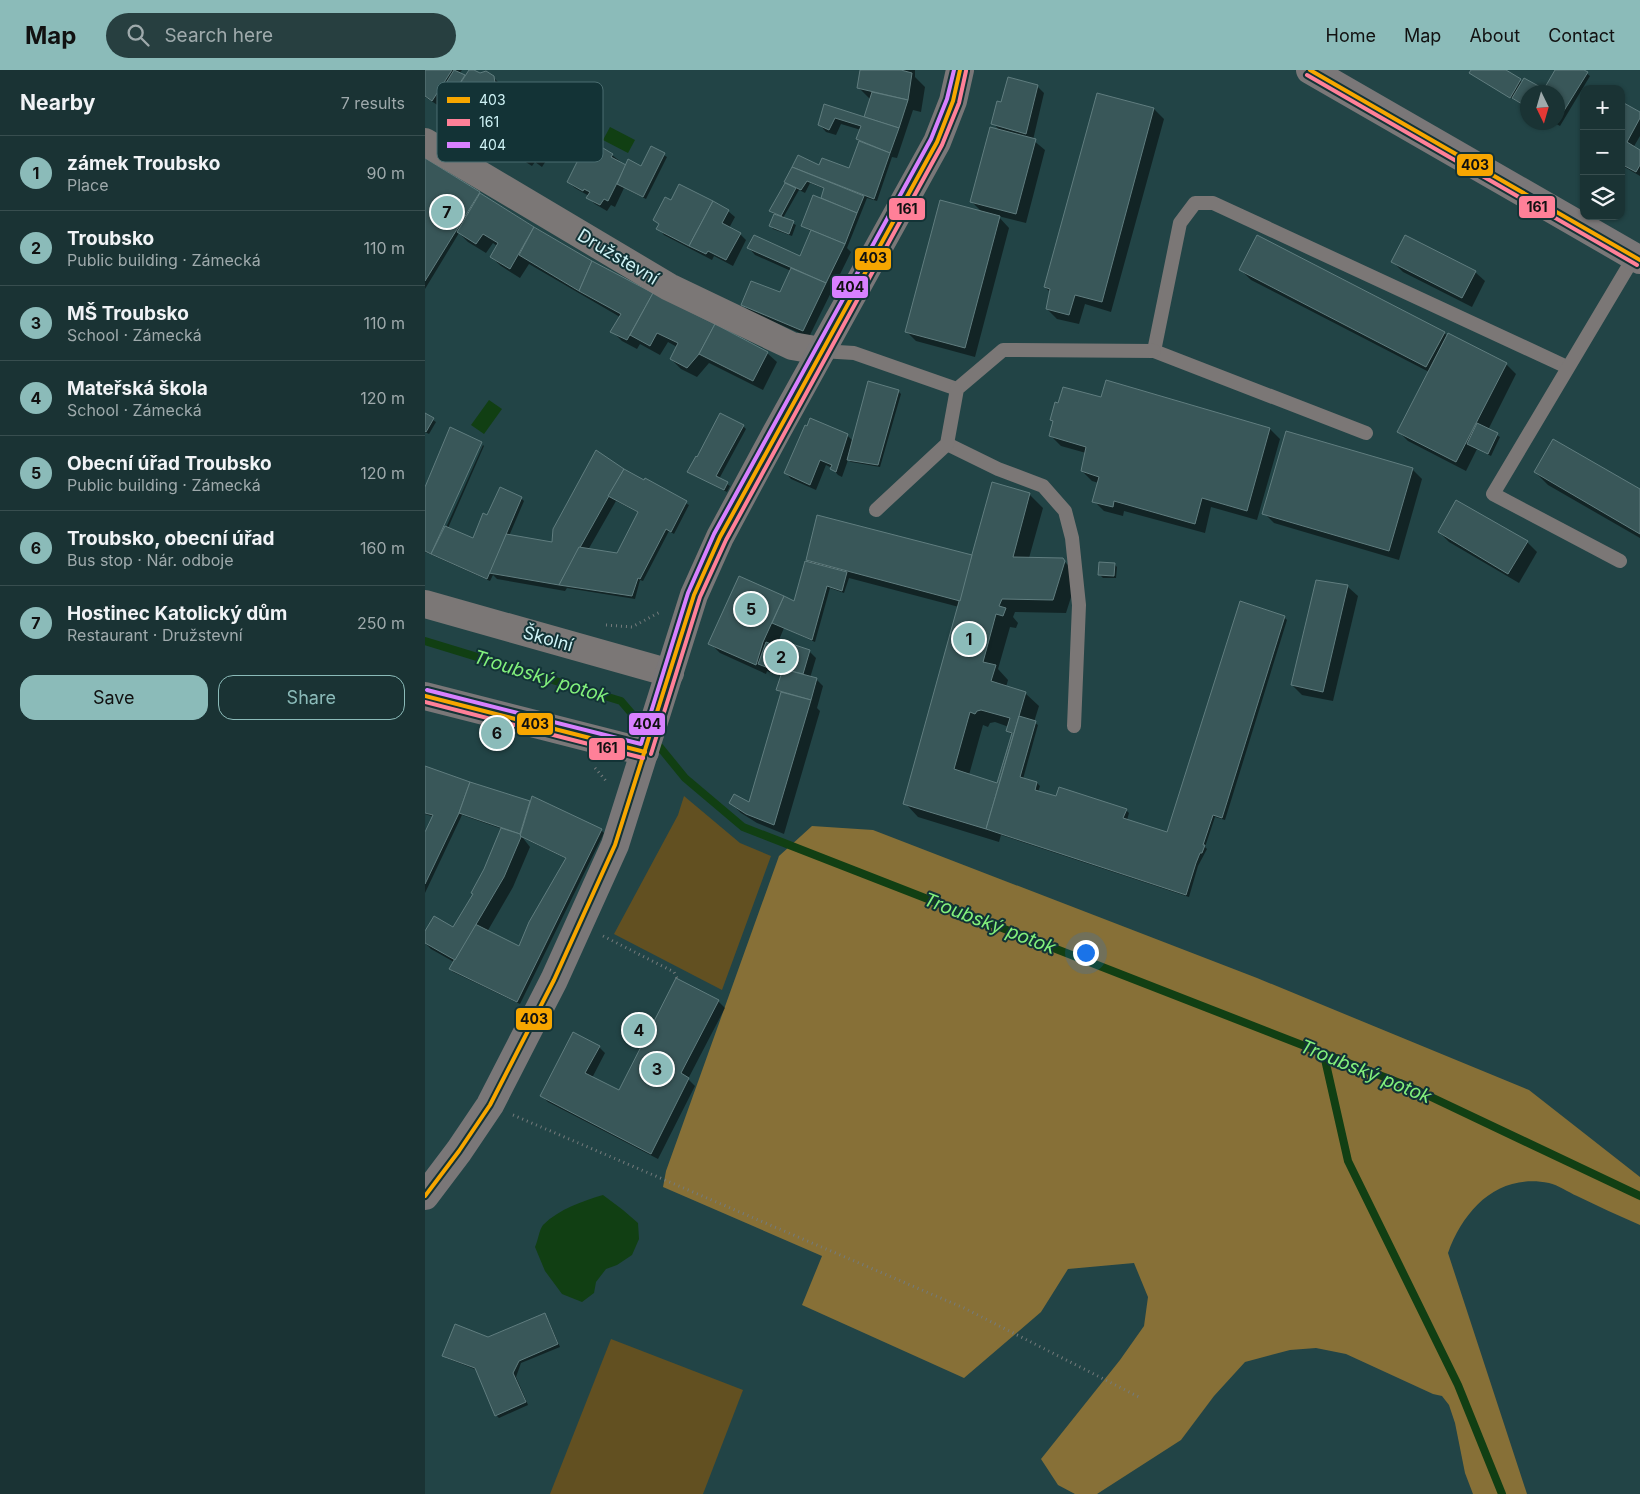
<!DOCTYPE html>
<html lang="en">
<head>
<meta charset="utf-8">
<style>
  body { margin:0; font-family:Inter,sans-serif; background:#273f40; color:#f1f3f6 }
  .controls { position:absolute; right:15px; top:15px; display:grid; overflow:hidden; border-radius:10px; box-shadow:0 1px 4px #0004 }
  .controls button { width:45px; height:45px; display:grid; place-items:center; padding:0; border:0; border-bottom:1px solid #384e4f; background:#1a3334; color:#f1f3f6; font:25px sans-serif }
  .compass { position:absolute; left:1095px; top:15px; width:45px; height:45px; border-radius:50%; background:#1a3334; box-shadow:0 1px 4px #0004; rotate:175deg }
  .you { position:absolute; left:660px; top:882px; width:18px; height:18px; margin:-12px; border:4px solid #fff; border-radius:50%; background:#1a73e8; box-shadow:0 0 0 8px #1a73e833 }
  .badge { display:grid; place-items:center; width:32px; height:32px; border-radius:50%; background:#8bbbb9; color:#111; font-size:16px; font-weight:700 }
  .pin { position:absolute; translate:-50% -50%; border:2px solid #fff; box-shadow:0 1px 5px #0006 }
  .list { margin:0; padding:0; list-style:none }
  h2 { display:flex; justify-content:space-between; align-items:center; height:65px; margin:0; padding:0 20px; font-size:21px }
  h2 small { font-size:16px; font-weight:400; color:#9faaac }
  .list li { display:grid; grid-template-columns:32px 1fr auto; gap:15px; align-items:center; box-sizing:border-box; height:75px; padding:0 20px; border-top:1px solid #384e4f }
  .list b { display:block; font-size:19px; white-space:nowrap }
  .list p { margin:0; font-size:16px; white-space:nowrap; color:#9faaac }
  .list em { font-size:16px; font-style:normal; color:#9faaac }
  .actions { display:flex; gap:10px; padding:15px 20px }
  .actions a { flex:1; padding:11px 0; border:1px solid #8bbbb9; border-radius:15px; text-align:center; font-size:18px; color:#8bbbb9 }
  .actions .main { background:#8bbbb9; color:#111 }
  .icon { flex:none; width:28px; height:28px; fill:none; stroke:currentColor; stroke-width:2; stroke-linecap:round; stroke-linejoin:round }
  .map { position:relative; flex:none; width:1215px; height:1424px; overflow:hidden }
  header { display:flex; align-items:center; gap:30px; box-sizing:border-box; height:70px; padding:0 25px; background:#8bbbb9; color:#111 }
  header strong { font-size:24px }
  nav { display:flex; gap:28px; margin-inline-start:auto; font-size:18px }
  .search { width:350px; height:45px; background:#273f40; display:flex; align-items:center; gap:12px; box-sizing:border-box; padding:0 18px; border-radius:28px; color:#9faaac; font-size:19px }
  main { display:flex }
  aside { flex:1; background:#1a3334 }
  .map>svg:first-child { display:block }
</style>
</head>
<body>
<header>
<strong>Map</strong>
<div class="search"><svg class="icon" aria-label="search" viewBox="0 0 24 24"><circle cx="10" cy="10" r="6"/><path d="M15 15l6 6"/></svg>Search here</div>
<nav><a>Home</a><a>Map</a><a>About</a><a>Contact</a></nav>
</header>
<main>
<aside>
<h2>Nearby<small>7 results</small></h2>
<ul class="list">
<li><span class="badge">1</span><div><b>zámek Troubsko</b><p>Place</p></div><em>90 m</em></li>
<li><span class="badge">2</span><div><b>Troubsko</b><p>Public building · Zámecká</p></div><em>110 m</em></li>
<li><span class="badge">3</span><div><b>MŠ Troubsko</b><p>School · Zámecká</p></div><em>110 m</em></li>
<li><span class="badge">4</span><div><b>Mateřská škola</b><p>School · Zámecká</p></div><em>120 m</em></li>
<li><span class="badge">5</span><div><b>Obecní úřad Troubsko</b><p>Public building · Zámecká</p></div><em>120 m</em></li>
<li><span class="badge">6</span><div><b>Troubsko, obecní úřad</b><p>Bus stop · Nár. odboje</p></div><em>160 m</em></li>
<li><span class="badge">7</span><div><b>Hostinec Katolický dům</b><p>Restaurant · Družstevní</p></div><em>250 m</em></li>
</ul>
<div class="actions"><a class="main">Save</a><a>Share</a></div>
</aside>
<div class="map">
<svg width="1215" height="1424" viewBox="0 0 1215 1424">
  <rect width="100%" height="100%" fill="#224446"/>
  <g fill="#625021">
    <polygon points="259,726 315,773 346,786 297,920 189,864 253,745"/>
    <polygon points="186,1269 318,1320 278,1424 125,1424"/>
  </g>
  <path fill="#877037" d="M387 756 448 760 832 908 1104 1020 1215 1107V1155C1194 1146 1173 1136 1152 1126 1143 1122 1133 1115 1124 1113 1073 1103 1039 1139 1023 1183L1102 1424H1048L1040 1403 1030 1353 1024 1335 1017 1326 1008 1324 921 1284 891 1278 865 1280 820 1292 789 1326 756 1370 672 1424H650L633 1415 616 1389 695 1290 719 1256 723 1227 709 1193 643 1199 616 1242 539 1308 377 1235 397 1186 238 1117 241 1101 354 786Z"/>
  <g fill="#113f13">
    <polygon points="185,57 210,70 203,83 178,70"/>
    <polygon points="64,330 77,339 59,364 46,355"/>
    <path d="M178 1125 198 1140 213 1153 214 1169 207 1185 192 1195 181 1199 171 1212 169 1223 157 1232 137 1224 120 1201 110 1177C113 1171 114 1160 118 1155 134 1139 158 1131 178 1125Z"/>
  </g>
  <g fill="#0007" fill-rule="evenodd">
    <polygon points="0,0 37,0 35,3 41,7 45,0 47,0 54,5 68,7 75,14 75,18 129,53 139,63 117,97 110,92 107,96 27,45 21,38 24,33 18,29 14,36 0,27"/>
    <polygon points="436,0 490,0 490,7 500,17 496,42 488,40 472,88 467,87 452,131 442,128 422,178 426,182 384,267 324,241 317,234 356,224 366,201 330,185 324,178 375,188 387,162 378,156 396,130 400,119 385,113 380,123 374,120 358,148 371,155 367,166 348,159 346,156 350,145 346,141 373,87 395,96 425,99 435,72 432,69 436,60 416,54 411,65 401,62 395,55 400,36 440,48 446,30 434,18"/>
    <polygon points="1047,0 1079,0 1098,13 1119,21 1132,0 1157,0 1165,6 1135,56 1128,52 1132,52 1132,22 1102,22 1102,37 1049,6"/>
    <polygon points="612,16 619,23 608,70 620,80 601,153 573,146 584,158 550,287 491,271 481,261 558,143 547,132 575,61 568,53 577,33"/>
    <polygon points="1197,33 1215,43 1215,66 1208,78 1215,82 1215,106 1196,95"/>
    <polygon points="729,39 739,49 686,242 660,234 654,254 632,249 622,239 626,223 620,217"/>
    <polygon points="227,78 242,87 221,129 199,118 190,137 186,135 182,141 170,134 163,128 164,126 150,118 143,112 176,83 187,85 201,96 217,98"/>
    <polygon points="0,90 167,192 342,283 352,292 338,320 284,293 272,307 256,299 246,289 252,277 243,272 235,285 215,274 212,279 197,271 187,261 195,247 104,194 95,208 76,196 66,187 72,176 68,173 61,183 43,172 34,163 0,219"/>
    <polygon points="247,132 303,141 310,147 304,158 315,164 321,170 308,196 289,186 287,190 239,165 233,158 235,155 229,150"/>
    <polygon points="968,192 1050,202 1060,211 1047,237 978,202"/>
    <polygon points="816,200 1019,263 1023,266 1081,294 1091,304 1063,360 1075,367 1066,386 1052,379 1041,401 983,371 973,361 1004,302 826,210"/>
    <polygon points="682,312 845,359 855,369 832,450 786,437 780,463 699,441 698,446 679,441 669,431 674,413 667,411 657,401 661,383 636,376 626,366 677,329"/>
    <polygon points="473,321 476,324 455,397 426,392 423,390 417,407 413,405 407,398 401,395 391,420 366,409 360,402 422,365 428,371"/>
    <polygon points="0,345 11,352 4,364 0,362"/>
    <polygon points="318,356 321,359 294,409 305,416 302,422 264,402"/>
    <path d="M58 375 59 376 23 458 48 469 63 447 96 428 99 431 84 466 128 473 200 401 264 435 249 464 244 461 218 511 215 510 210 529 142 518 140 521 72 509 68 505 65 511 0 482V420L16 461 19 462ZM191 431 214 443 193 485 163 480Z"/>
    <polygon points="987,399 997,409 974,490 849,453 839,443"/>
    <polygon points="1110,402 1215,420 1215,468 1123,415"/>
    <path d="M604 424 618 438 604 488 638 490 653 505 641 543 590 542 588 547 593 553 591 558 585 557 573 599 583 610 581 617 600 623 614 636 609 652 613 655 598 709 612 713 615 716 613 722 631 728 701 740 704 743 702 750 742 763 859 547 862 550 800 750 790 747 780 777 782 779 773 796 764 827 576 765 574 772 493 747 480 733 534 537 424 508 419 523 405 518 390 572 359 558 351 577 359 580 384 581 391 588 385 608 391 609 398 616 392 638 395 641 359 764 332 753 316 743 306 733 325 734 357 624 353 620 357 606 342 601 341 604 295 583 285 573 315 507 370 532 386 493 382 490 547 487ZM570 652 584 657 582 660 589 667 575 715 544 705 558 655 563 657 565 653Z"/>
    <polygon points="1014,462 1102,472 1112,482 1094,513 1024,472"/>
    <polygon points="689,494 692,497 691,508 678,508 675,505"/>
    <polygon points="892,511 923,517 933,526 908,631 877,625 867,615"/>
    <path d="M0 698 105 733 176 760 179 763 95 934 28 902 25 899 29 892 6 879 0 873V863L28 859 49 824 77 759 37 745 0 823V765L9 747 0 744ZM98 768 142 789 94 877 62 862 88 817 105 777Z"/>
    <polygon points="293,931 300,938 263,1009 270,1016 233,1089 123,1032 117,1026 174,977 180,983 167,1008 195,1022"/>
    <polygon points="119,1244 122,1247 135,1277 96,1293 91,1307 103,1335 74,1348 71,1345 52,1300 21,1288 19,1285"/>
  </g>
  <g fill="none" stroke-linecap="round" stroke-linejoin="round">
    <g stroke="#113f13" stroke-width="8">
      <polyline points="0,571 196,631 220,659"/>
      <polyline points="229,670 260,708 318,757 985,1017 1215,1126"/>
      <polyline points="899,985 923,1091 1033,1315 1077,1424"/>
    </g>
  </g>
  <g fill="#395759" stroke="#607d7f" fill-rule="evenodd">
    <polygon points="0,0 27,0 7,31 0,26"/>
    <polygon points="29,0 40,5 23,32 13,26"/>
    <polygon points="44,0 49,0 55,3 61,1 69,6 70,13 93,28 67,69 19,38"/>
    <polygon points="435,0 476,0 487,3 483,30 432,18"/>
    <polygon points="1046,0 1081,0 1096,9 1085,28 1044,3"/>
    <polygon points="1130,0 1159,0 1163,2 1132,52 1132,22 1102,22 1102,37 1087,28 1099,8 1119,19"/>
    <polygon points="583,7 613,15 601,64 566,54 572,31 576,32"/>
    <polygon points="447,22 483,30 474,58 439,47"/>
    <polygon points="672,23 729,38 677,232 650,225 644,245 621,239 625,219 619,217"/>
    <polygon points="1197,32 1215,42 1215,48 1202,72 1215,80 1215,95 1211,102 1196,94"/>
    <polygon points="399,34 474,58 465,83 431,69 436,56 410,48 404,60 393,55"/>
    <polygon points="565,57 611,69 591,144 545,132"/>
    <polygon points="434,71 465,83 449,129 367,97 373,85 394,95 397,88 424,98"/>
    <polygon points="161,74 176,82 178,78 188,84 186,87 201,95 183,131 179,129 175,135 161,128 165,122 159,119 158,121 142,112"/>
    <polygon points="226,76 240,83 218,127 192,114 203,89 216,96"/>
    <polygon points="0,88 55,122 0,211"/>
    <polygon points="367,97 439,126 432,143 396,128 399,118 382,111 376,120 359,112"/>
    <polygon points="360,113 371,118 356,146 344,141"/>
    <polygon points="254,114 288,131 264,176 231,159 234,154 228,150 240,127 246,130"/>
    <polygon points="55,123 109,157 85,199 65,187 73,173 58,164 51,174 32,162"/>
    <polygon points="388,125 432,143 420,174 376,156"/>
    <polygon points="515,130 575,146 540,278 480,262"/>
    <polygon points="288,131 304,140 297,153 316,163 301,190 283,181 281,184 264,176"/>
    <polygon points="349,144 369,151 364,164 344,156"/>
    <polygon points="109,157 167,191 154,221 94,185"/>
    <polygon points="386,160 420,174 401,213 322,178 329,165 375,186"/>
    <polygon points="832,165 1020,262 1001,297 814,200"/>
    <polygon points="980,165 1051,201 1037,228 966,192"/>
    <polygon points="167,191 228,223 202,270 185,262 196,244 154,221"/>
    <polygon points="366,198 401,213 378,261 316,235 326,211 355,222"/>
    <polygon points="228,223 290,254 274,284 262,298 245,289 253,273 232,263 225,276 205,265"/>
    <polygon points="290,254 343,282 328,311 274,284"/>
    <polygon points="1023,263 1082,293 1031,392 972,362"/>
    <polygon points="681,310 845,358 822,441 777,428 770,454 689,431 688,437 667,432 674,407 656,401 661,377 624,366 628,351 625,350 630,332 633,333 638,317 676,327"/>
    <polygon points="443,311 474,320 453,395 422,390"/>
    <polygon points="0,343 9,348 1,362 0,361"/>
    <polygon points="295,343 319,355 291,406 303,412 299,420 262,402 271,386 272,387"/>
    <polygon points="385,348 423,364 411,402 405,399 407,395 395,390 385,415 359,403 380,355 382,356"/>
    <polygon points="1052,353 1073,363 1063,384 1042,374"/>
    <polygon points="25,357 57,372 6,484 0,481 0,417"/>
    <polygon points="861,361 988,398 964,481 837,444"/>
    <polygon points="1128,369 1215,419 1215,464 1109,402"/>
    <polygon points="171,380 199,399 134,515 64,503 81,464 127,472 128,459"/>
    <polygon points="199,399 219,410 220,408 262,431 246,462 241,459 215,509 213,508 207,526 134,515 154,477 192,483 213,442 183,426"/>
    <path d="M567 412 605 423 588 487 638 488 640 491 628 530 577 529 574 536 581 538 578 546 571 544 558 592 571 595 566 611 601 622 561 759 478 734ZM556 640 585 648 581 661 587 663 572 713 529 699 545 642 550 644 552 641Z"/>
    <polygon points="75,417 97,427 62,509 6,484 20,456 48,468 58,443 62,445"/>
    <polygon points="1031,430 1103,471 1083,504 1013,462"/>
    <polygon points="392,445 547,485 535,531 381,490"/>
    <polygon points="380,491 422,502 417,521 402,516 387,570 347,553 359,526 369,531"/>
    <polygon points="674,492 690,493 689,506 673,505"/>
    <polygon points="314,506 359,526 338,572 331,595 283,574"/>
    <polygon points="891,510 923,515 898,622 866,615"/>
    <polygon points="815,531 860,546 797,748 788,745 778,775 780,775 777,783 775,783 771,793 761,825 561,759 594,646 611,651 595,707 612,712 610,720 631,726 634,717 702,739 698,748 742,762"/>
    <polygon points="341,572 358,578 361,572 385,580 378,604 358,599 357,603 333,594"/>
    <polygon points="358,599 392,608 386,630 351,620"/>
    <polygon points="356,622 386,630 349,755 321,744 304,733 309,724 324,732"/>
    <polygon points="0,696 45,712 34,743 0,814 0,762 8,745 0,743"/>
    <polygon points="45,712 105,731 95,764 34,743"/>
    <polygon points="107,726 177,759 92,932 24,899 50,854 94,876 104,852 141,788 95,766"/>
    <polygon points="76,758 95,764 96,767 79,807 30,890 0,873 0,861 9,846 28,857 48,824 46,823 59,799"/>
    <polygon points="251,908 294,930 256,1003 264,1008 226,1084 115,1026 148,962 175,976 160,1003 194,1020"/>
    <polygon points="120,1243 133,1274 94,1291 88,1303 101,1332 70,1346 50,1298 17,1286 30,1254 63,1267"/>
  </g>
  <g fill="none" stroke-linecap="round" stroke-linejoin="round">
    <g stroke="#757b7c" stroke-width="3" stroke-dasharray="1 4" stroke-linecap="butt">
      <polyline points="181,555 207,557 235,542"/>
      <polyline points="170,698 182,712"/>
      <polyline points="178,866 249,902 252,908"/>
      <polyline points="88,1045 539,1238 716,1328"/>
    </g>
    <g stroke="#7b7776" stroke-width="14">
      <polyline points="396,281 429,283 532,319"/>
      <polyline points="941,363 729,281 755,153 770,133 788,133 1142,297"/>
      <polyline points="522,374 573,399 618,416 640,441 647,468 654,535 649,656"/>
      <polyline points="451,440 522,374 532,319 578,280 729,281"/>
      <polyline points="1195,491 1068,424 1209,187"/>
    </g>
    <g stroke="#7b7776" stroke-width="28">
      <polyline points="0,72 244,217 367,276 396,281"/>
      <polyline points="0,534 245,603"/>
    </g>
    <g stroke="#7a7778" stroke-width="28">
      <polyline points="885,0 1215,190"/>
      <polyline points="0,626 220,682"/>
      <polyline points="0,1126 34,1081 65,1035 129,910 190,775 269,525 295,467 351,363 512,72 528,31 535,0"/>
    </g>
    <g stroke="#133336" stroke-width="8">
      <g id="bus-1">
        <polyline points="885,0 1215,190"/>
        <polyline points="0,626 220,682"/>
        <polyline points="0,1126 34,1081 65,1035 129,910 190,775 269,525 295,467 512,72 528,31 535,0"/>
      </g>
    </g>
    <g stroke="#133336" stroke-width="8">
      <g id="bus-2">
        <polyline points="882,5 1212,195"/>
        <polyline points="0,632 218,688"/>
        <polyline points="226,684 275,527 301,470 517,75 534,33 541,1"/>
      </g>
    </g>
    <g stroke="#133336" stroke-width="8">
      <polyline id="bus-3" points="2,620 216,674 263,523 289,464 506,69 522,29 529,0"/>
    </g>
    <use href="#bus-1" stroke="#f7a600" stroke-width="4"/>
    <use href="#bus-2" stroke="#ff8098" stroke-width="4"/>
    <use href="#bus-3" stroke="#d880ff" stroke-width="4"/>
  </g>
  <g text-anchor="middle" stroke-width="4" stroke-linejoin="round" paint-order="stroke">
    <g font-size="18" fill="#cff3f6" stroke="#133336">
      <text transform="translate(193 187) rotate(31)" y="6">Družstevní</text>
      <text transform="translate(123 569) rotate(16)" y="6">Školní</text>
    </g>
    <g font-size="19" font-style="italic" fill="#82f07c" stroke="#133336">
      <text transform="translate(116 606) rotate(17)" y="7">Troubský potok</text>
      <text transform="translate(565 853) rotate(21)" y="7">Troubský potok</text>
      <text transform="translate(941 1001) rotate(22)" y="7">Troubský potok</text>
    </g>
  </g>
  <rect x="12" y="12" width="166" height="80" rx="8" fill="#133336" stroke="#4b6d70" stroke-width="1"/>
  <rect x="22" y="27" width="23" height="6" fill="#f7a600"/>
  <rect x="22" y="49" width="23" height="7" fill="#ff8098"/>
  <rect x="22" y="72" width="23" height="6" fill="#d880ff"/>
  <g font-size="14" fill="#cff3f6">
    <text x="54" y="35">403</text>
    <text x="54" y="57">161</text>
    <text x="54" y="80">404</text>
  </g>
  <g stroke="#133336" stroke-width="2">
    <rect x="1031" y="83" width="38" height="24" rx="5" fill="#f7a600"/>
    <rect x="1093" y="125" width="38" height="24" rx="5" fill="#ff8098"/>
    <rect x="463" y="127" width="38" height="24" rx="5" fill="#ff8098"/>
    <rect x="429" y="177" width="38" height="24" rx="5" fill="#f7a600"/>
    <rect x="406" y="205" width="38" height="24" rx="5" fill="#d880ff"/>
    <rect x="203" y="642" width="38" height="24" rx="5" fill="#d880ff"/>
    <rect x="91" y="642" width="38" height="24" rx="5" fill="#f7a600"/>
    <rect x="163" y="667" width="38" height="24" rx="5" fill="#ff8098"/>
    <rect x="90" y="937" width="38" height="24" rx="5" fill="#f7a600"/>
  </g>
  <g font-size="14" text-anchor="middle" font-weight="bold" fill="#111">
    <text x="1050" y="100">403</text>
    <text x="1112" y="142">161</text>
    <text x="482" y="144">161</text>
    <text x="448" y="193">403</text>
    <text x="425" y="222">404</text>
    <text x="222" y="659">404</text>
    <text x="110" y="659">403</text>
    <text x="182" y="683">161</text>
    <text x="109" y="954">403</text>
  </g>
</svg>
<div class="controls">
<button>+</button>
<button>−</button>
<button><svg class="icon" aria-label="layers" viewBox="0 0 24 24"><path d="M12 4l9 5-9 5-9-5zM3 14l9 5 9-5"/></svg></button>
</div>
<svg class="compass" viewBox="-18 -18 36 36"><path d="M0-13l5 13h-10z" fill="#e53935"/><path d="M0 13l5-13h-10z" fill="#9faaac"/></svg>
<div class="you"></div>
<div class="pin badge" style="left:544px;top:569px">1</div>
<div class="pin badge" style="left:356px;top:587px">2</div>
<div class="pin badge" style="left:232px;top:999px">3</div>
<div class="pin badge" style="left:214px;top:960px">4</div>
<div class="pin badge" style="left:326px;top:539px">5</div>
<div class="pin badge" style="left:72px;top:663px">6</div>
<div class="pin badge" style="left:22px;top:142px">7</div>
</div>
</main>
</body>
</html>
